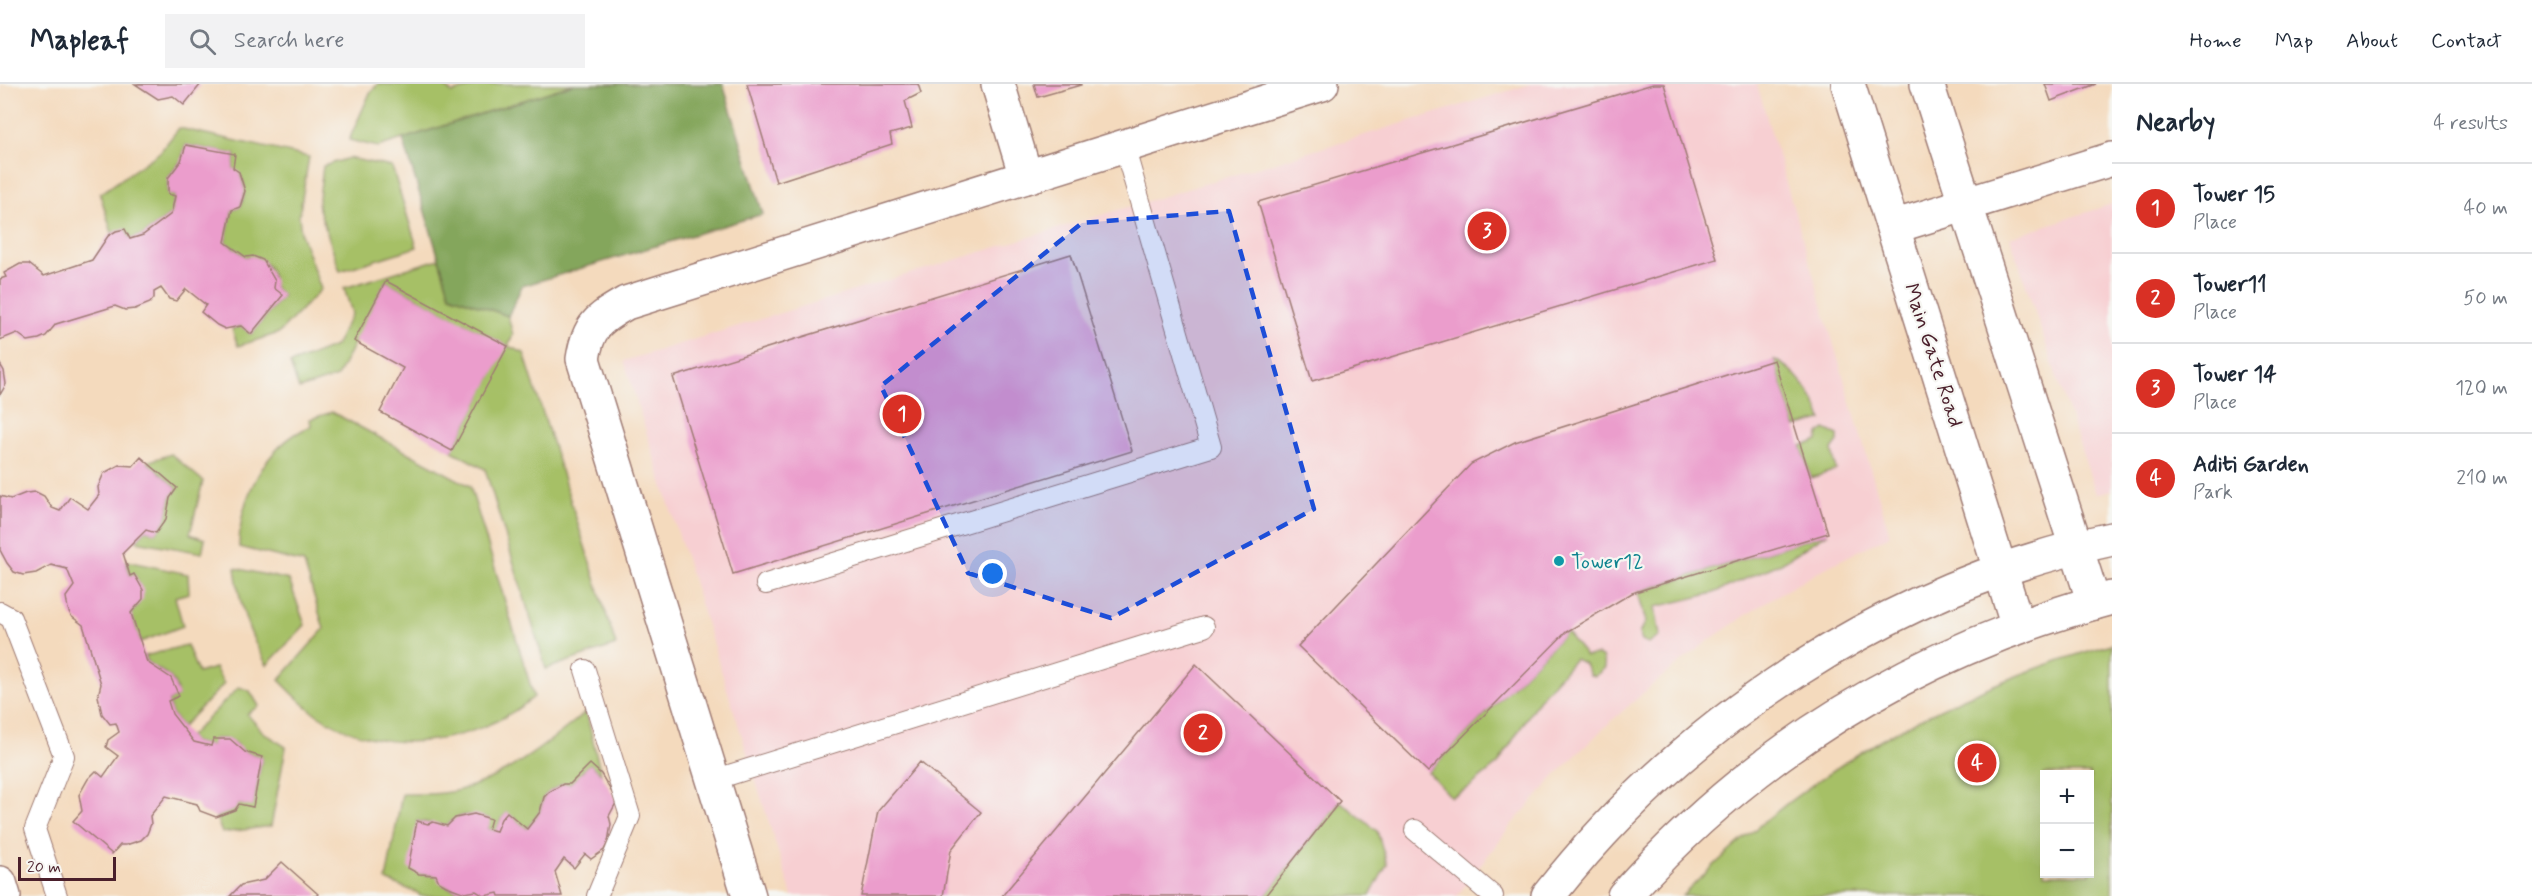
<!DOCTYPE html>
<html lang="en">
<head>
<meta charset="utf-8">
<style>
  body { margin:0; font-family:Mynerve,sans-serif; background:#f2f2f3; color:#1f2937 }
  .controls { position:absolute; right:18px; bottom:18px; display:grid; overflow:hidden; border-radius:0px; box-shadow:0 6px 24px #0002 }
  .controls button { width:54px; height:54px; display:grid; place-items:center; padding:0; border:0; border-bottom:2px solid #e0e1e3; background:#fff; color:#1f2937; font:30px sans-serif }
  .scale { position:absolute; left:18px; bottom:15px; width:98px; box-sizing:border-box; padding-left:6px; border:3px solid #4a1f2b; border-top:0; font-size:16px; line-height:21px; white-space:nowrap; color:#4a1f2b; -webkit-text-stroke:4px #f6f6f2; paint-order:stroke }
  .you { position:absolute; left:993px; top:490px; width:21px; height:21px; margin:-15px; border:4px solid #fff; border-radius:50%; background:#1a73e8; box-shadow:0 0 0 9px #1a73e833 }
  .badge { display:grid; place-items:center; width:39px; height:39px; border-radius:50%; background:#d93025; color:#fff; font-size:20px; font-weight:700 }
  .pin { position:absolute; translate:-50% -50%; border:3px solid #fff; box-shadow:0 2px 6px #0006 }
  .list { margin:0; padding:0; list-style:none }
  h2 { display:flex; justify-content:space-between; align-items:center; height:78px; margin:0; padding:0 24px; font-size:26px }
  h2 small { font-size:20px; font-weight:400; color:#747a83 }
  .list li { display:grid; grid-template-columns:39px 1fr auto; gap:18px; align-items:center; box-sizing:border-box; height:90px; padding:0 24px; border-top:2px solid #e0e1e3 }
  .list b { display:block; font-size:22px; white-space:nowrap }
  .list p { margin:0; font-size:20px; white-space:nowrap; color:#747a83 }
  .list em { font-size:20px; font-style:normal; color:#747a83 }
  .icon { flex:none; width:33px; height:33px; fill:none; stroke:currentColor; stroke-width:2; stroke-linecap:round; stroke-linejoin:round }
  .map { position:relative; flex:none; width:2112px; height:812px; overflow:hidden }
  header { display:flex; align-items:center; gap:36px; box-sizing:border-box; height:84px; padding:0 30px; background:#fff; border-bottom:2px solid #e0e1e3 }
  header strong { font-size:28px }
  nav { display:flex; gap:33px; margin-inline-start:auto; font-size:21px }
  .search { width:420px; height:54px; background:#f2f2f3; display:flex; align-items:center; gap:15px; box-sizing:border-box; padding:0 21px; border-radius:0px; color:#747a83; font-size:22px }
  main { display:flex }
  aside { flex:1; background:#fff }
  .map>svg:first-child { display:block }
</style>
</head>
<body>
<header>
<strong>Mapleaf</strong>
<div class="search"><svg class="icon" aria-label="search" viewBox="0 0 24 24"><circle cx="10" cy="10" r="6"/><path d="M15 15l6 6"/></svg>Search here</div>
<nav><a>Home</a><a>Map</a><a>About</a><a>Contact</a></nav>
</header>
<main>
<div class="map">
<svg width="2112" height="812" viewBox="0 0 2112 812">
  <rect width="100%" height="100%" fill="#f6f6f2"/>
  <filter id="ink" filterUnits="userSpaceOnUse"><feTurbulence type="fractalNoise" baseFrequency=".0167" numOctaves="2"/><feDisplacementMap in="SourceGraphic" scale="12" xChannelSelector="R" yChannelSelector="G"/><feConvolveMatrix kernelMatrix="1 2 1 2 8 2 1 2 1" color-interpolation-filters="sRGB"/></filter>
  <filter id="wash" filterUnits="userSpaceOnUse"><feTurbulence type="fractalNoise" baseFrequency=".008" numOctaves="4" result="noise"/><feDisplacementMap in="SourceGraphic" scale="24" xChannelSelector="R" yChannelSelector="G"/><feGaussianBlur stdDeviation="1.35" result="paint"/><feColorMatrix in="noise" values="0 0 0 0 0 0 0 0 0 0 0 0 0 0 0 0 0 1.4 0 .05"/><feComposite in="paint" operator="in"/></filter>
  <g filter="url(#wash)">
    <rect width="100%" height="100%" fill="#f4dabd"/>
    <g fill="#f7cfd2">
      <polygon points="1531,0 1757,0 1890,451 1829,482 1769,516 1712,554 1658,596 1607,641 1558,689 1512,740 1457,812 792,812 624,277"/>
      <polygon points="2112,120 2112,406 2096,410 2010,153"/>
    </g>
    <g fill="#a6c066" stroke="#787048" stroke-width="1.5" fill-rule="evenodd">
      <polygon points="378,0 442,0 452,9 481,0 574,0 378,63 349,56 370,9"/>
      <path d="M179 44 309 73 299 132 301 150 321 205 279 249 238 262 232 245 241 242 251 250 283 211 274 204C275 188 264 170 246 173L225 158 232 126 240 123C247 109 246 93 233 84L235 70 186 61 181 77 168 94V110L175 112 171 130 143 151 130 155 125 145 112 149 100 110 160 68Z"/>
      <polygon points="349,74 392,83 417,163 340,187 318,122 323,82"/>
      <polygon points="439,175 450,211 508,232 513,251 508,262 524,269 616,561 546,585 485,385 452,367 507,262 386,197 337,293 299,305 290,280 335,262 352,229 344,204"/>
      <path d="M1774 276C1795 284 1816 314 1822 336L1795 343Z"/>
      <path d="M332 328 470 402 534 613C474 662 383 675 316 630 302 620 291 608 279 596L324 545 304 479 239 463C239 415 265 361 311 342L310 335Z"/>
      <polygon points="1825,345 1838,351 1838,358 1832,366 1836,386 1811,394 1801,362 1818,357 1819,350"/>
      <polygon points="171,370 203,397 190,450 205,455 202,469 136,457 146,446 156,449 166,435 170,414 177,404 147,378"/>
      <polygon points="1828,449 1781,479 1714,509 1655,523 1660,552 1648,560 1642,557 1639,549 1646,538 1638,508"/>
      <path d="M126 477 188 490 189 509 175 513 183 542 140 558 131 529C145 513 146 510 134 491L130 492Z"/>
      <path d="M235 484 289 496 305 541 267 581C247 547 240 522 235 484Z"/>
      <polygon points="1566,548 1586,572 1597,571 1602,573 1605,584 1595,592 1590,591 1585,580 1575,575 1539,615 1498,680 1468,704 1451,713 1428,688"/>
      <path d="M2112 560V812H1682C1810 684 1939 610 2112 560ZM2044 690H2090V790H2044Z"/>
      <path d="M187 561 198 589 215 584 224 600 182 643 172 630 168 617 178 612C177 606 175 599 171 594 162 585 149 584 145 572Z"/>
      <polygon points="239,603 250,607 259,622 247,630 263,648 286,663 271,742 222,749 216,733 234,726 239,720 253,722 262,673 245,668 230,655 213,655 211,662 194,658 189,653"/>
      <path d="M586 628 601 690 590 680 570 700H563L549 708 544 713 540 728 527 745 507 729 501 735 496 747 488 745 490 735C473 730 459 727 447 742 436 739 428 739 417 737L419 790 436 791C444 806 461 809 476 807L484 812H420L418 809 386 796 402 710C424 710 445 711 466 704 509 691 552 656 586 628Z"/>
      <polygon points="1340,717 1377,747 1387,780 1370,812 1265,812"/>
    </g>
    <polygon fill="#84a65b" stroke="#676243" stroke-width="1.5" points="574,0 723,0 763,130 522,202 508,232 450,211 403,55"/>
    <g id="blocks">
      <g fill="#eb9dcc">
        <polygon points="135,0 201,0 184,21 173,12 158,15"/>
        <polygon points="747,0 918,0 921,9 905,17 912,44 890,50 892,60 776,98"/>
        <polygon points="1034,0 1081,0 1081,1 1038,13"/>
        <polygon points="1653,0 1664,0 1717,175 1312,297 1258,118"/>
        <polygon points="2045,0 2096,0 2051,17"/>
        <polygon points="186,61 235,70 233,84 239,88 245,107 240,123 232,126 225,158 246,173 253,172 263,176 275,197 274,204 283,211 251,250 241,242 225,245 217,241 201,228 206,221 186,205 176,217 169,215 161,204 154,208 154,214 150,219 135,225 125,226 115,222 56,240 46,252 39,255 28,257 17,249 0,256 0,195 6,193 4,189 20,180 29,180 44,192 92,176 108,152 116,147 125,145 130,155 143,151 171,130 175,112 168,110 168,94 181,77"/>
        <polygon points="1071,170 1132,367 733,490 673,293"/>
        <polygon points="386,197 508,262 452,367 380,328 403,284 354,257"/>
        <polygon points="1774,276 1828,449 1632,509 1566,548 1428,688 1298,562 1471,380 1515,358"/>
        <polygon points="0,280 4,287 6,300 0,311"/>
        <polygon points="141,373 177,404 170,414 166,435 156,449 146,446 123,469 130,492 134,490 143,506 143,515 131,529 147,578 171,594 179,612 168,617 172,630 194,658 211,662 213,655 230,655 245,668 262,673 253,723 239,720 235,726 216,733 200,727 197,720 166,712 150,732 151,740 147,750 141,756 126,761 120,761 112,770 73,737 82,727 79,711 88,695 96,687 103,693 118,672 106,663 108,656 119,648 116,639 110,640 102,630 98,612 101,600 83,541 71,532 68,525 66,513 74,502 67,485 51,481 36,489 23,491 14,488 7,479 0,466 0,412 11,415 26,409 36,408 44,412 52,424 60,427 70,413 88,425 99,411 98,403 104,389 119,381 133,382"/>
        <polygon points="1196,580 1340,717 1265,812 1002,812"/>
        <polygon points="920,678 981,728 951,766 943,812 861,812 878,727"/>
        <polygon points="590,680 601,690 617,717 609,732 611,740 608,758 604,766 591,775 585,770 574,784 564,775 555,788 562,812 499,812 498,809 484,812 476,807 465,809 446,802 439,798 436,791 419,790 408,784 417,737 428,740 433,738 447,742 455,734 474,730 491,735 488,745 496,747 501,735 507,728 527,745 540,728 544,713 549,708 563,700 570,700"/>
        <polygon points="282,778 318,810 316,812 230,812 241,801 264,796"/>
      </g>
    </g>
  </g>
  <g filter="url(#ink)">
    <use href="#blocks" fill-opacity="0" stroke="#9f7c74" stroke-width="1.5"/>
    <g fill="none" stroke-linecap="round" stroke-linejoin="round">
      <g stroke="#9f7c74" stroke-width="22">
        <g id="service">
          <polyline points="766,500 1211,363 1124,62"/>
          <polyline points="0,528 11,534 64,672 35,745 57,812"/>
          <polyline points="585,586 630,732 597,812"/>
          <polyline points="713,696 1204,543"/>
          <polyline points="1415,746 1493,812"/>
        </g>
      </g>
      <g stroke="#9f7c74" stroke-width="36">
        <g id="minor">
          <polyline points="998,0 1026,93"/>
          <polyline points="1893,143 2112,75"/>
          <polyline points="0,799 4,812"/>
          <path d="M749 812 583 275C588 242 598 235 626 219L1322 0"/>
        </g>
      </g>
      <g stroke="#9f7c74" stroke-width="36">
        <g id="tertiary">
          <polyline points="1848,0 2018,543"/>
          <polyline points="1927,0 2094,519"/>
          <path d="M1548 812C1687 635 1891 502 2112 455"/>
          <path d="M1624 812C1756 664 1919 565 2112 514"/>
        </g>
      </g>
      <use href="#service" stroke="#fff" stroke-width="20"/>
      <use href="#minor" stroke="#fff" stroke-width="33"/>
      <use href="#tertiary" stroke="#fff" stroke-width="33"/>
    </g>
  </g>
  <path fill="#1d4ed8" fill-opacity="0.2" stroke="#1d4ed8" stroke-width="4.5" stroke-dasharray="12 8" stroke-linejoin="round" d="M1229 127 1314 425 1111 534 968 489 881 302 1082 139Z"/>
  <circle fill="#0f9aa8" stroke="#f6f6f2" stroke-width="2" cx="1559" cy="477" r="6"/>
  <g text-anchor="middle" stroke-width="4.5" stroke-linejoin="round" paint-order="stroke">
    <g font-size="21" fill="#4a1f2b" stroke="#f6f6f2">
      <text transform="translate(1934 271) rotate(72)" y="7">Main Gate Road</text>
    </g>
    <g font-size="21" fill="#0d838f" stroke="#f6f6f2" text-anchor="start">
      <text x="1571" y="484">Tower12</text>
    </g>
  </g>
</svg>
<div class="controls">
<button>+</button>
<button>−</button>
</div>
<div class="scale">20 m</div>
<div class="you"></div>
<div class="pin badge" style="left:902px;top:330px">1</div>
<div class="pin badge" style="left:1203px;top:649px">2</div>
<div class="pin badge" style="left:1487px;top:147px">3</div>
<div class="pin badge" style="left:1977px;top:679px">4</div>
</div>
<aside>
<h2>Nearby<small>4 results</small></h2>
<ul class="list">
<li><span class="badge">1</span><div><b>Tower 15</b><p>Place</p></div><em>40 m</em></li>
<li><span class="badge">2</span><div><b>Tower11</b><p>Place</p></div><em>50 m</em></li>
<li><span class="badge">3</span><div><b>Tower 14</b><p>Place</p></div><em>120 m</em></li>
<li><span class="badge">4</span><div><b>Aditi Garden</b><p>Park</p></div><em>210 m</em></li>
</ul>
</aside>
</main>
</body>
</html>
